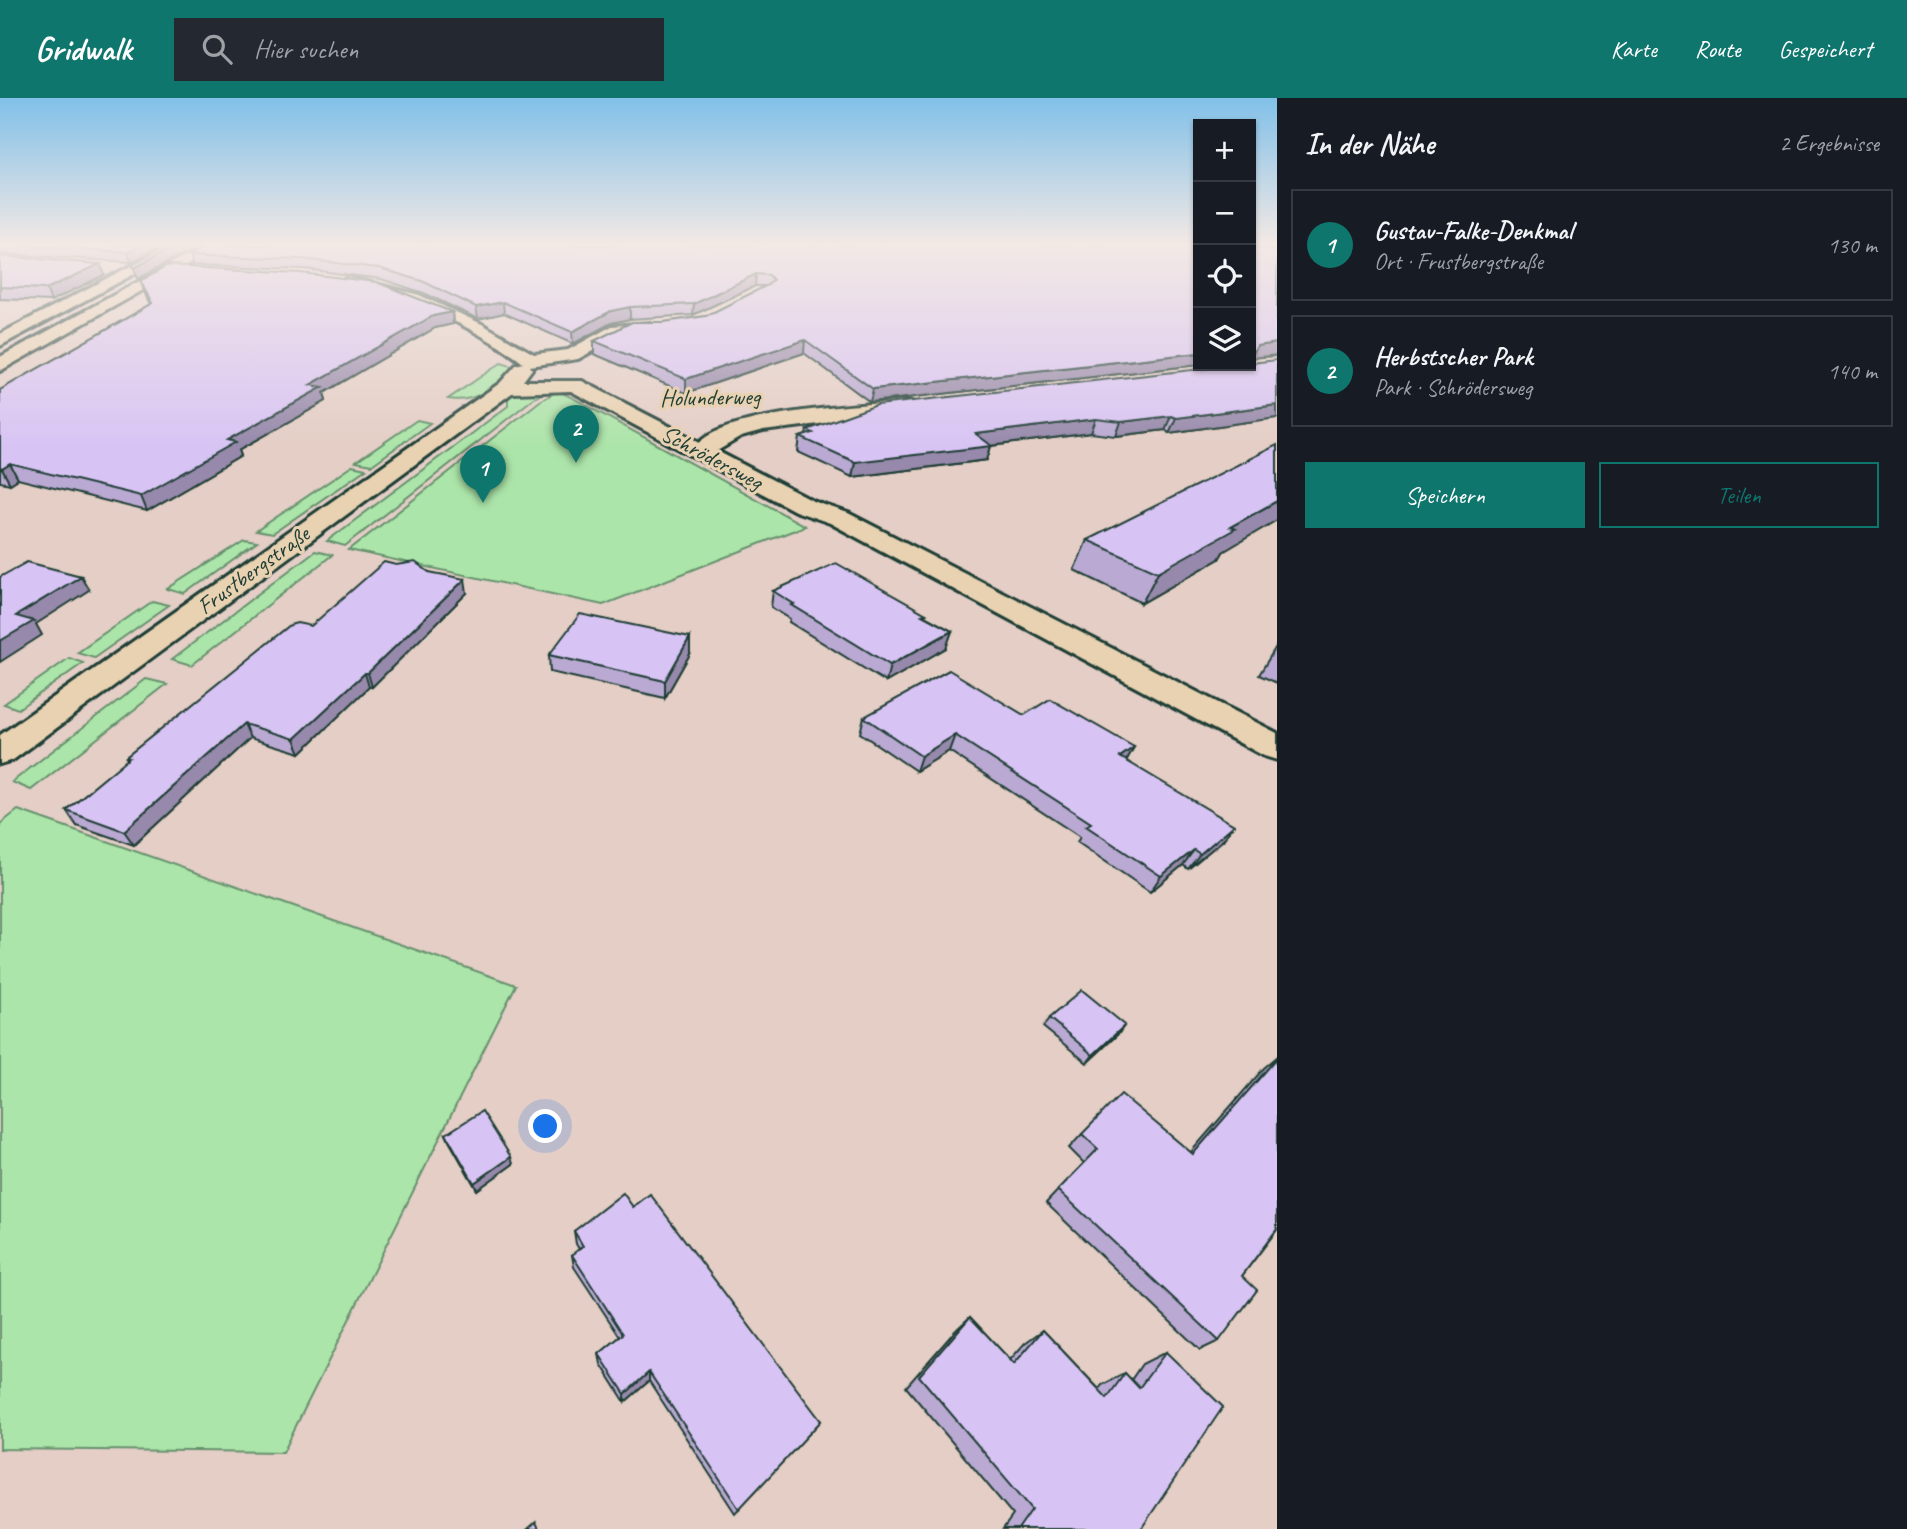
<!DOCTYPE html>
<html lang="de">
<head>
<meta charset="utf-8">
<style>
  body { margin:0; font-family:Caveat,sans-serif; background:#242831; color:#f1f3f6 }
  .controls { position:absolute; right:21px; top:21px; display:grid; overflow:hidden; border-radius:0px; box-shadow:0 2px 5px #0004 }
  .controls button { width:63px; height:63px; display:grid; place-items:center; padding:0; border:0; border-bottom:2px solid #363941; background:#171b24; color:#f1f3f6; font:35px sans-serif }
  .you { position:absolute; left:546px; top:1029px; width:24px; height:24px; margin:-18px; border:5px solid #fff; border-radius:50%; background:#1a73e8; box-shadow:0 0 0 10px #1a73e833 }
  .badge { display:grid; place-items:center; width:46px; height:46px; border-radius:50%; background:#0f766e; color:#fff; font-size:23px; font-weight:700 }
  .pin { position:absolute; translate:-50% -58px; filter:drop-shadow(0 2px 4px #0008) }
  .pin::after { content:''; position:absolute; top:37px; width:24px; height:21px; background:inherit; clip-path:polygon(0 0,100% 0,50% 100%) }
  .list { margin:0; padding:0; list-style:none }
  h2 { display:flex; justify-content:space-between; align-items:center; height:91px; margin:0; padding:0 28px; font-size:30px }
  h2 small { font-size:23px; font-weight:400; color:#9ea1a6 }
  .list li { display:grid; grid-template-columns:46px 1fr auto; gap:21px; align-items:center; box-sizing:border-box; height:112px; margin:0 14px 14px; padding:0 14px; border:2px solid #363941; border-radius:0px }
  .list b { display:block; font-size:26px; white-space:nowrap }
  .list p { margin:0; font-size:23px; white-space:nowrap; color:#9ea1a6 }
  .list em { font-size:23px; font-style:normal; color:#9ea1a6 }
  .actions { display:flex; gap:14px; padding:21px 28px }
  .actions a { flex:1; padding:16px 0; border:2px solid #0f766e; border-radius:0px; text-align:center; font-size:24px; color:#0f766e }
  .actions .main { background:#0f766e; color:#fff }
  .icon { flex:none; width:38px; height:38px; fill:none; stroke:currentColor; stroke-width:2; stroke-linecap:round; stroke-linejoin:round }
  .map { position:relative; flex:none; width:1277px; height:1431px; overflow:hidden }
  header { display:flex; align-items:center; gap:42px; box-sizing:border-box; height:98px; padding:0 35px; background:#0f766e; color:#fff }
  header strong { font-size:33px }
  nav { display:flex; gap:38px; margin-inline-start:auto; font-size:24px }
  .search { width:490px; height:63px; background:#242831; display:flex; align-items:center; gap:18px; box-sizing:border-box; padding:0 24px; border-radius:0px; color:#9ea1a6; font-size:26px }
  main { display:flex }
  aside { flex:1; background:#171b24 }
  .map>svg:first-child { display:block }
</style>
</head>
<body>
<header>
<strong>Gridwalk</strong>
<div class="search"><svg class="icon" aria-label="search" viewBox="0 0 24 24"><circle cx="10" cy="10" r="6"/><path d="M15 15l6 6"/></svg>Hier suchen</div>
<nav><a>Karte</a><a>Route</a><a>Gespeichert</a></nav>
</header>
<main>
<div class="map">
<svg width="1277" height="1431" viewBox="0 0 1277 1431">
  <rect width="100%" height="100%" fill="#e4cec6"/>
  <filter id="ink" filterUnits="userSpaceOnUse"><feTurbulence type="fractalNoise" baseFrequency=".0143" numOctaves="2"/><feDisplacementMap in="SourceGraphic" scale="14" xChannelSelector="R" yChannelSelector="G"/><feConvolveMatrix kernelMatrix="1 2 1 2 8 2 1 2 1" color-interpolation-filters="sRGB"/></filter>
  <g filter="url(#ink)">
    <g fill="#ace5a9" stroke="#66916e" stroke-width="2">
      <path d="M501 265 515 269C495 287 477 306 448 301Z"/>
      <polygon points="536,291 548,292 533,301 345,448 327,443 508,308 508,296"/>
      <polygon points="558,293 575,301 805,428 603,507 349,452 540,303"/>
      <polygon points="417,322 430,325 372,367 356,364"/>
      <polygon points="352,368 366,371 272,436 256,433"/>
      <polygon points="244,442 257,444 185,496 168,491"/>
      <polygon points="315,453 332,457 192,567 172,561"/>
      <polygon points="152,503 169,507 94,560 77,555"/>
      <polygon points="69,560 83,565 18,611 4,606"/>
      <polygon points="146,581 167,586 31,692 12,684"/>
      <polygon points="18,712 516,887 283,1354 0,1351 0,726"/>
    </g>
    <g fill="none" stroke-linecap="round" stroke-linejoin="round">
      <g stroke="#1f3d34" stroke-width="6">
        <g id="street">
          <polygon points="171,147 188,147 0,248 0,236"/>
          <path d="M348 179 419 197 482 226 534 256 568 252 612 228 650 225 653 229 650 233 622 237 578 261 530 268 532 271 523 283H582L700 344C727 314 864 307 907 303L914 305 917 309 914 313 907 315 763 333 741 339 717 353 813 403 848 415 1277 635V662L1264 658 830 425 795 413 571 293 512 295 13 662 0 666V637L500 285 516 267 523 265C487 237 430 209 386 196 372 192 357 191 343 187L340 184Z"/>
        </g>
      </g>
      <g stroke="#1f3d34" stroke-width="6">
        <polygon id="secondary" points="206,147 223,147 0,273 0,259"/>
      </g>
      <use href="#street" fill="#e9d2b2" fill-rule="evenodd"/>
      <use href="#secondary" fill="#e9d2b2" fill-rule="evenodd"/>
    </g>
    <g fill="#baa9d2" stroke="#1f3d34" stroke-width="2">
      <polygon points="0,147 164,147 131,164 0,156"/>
      <polygon points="1198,147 1198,267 870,304 804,255 686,295 594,256 594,243 664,224 706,218 766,188 755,188 693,217 630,221 611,225 573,246 504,215 478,221 424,195 381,181 304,171 193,167 189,157"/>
      <polygon points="1251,147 1277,147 1277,152 1255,148 1255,149 1277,153 1277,258 1251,260"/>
      <polygon points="0,158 104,177 51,203 0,201"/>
      <polygon points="141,183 452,214 453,226 435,230 324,295 326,303 239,352 241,358 147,413 18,381 10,386 0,384 0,292 151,206 145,194"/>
      <polygon points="1277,262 1277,320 1169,335 1165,332 1116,338 1091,335 991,348 987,362 852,379 798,354 800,339 806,337 807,332"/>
      <polygon points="1087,442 1223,454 1219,461 1142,505 1074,472"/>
      <polygon points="429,474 467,495 372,589 369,589 300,655 250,640 134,747 76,727 66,712 127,662 126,659 311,528"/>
      <polygon points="773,493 926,516 925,518 952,533 946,550 886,584 789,524 790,521 771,509"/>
      <polygon points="1277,547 1277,585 1259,577"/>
      <polygon points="690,556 665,600 550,574 549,557"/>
      <polygon points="1024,617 1134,649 1126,663 1223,742 1188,771 1183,767 1150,794 1077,744 1080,739 949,653 916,673 860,635 864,619"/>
      <polygon points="1049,920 1119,935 1087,965 1043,929"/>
      <polygon points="1277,959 1277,1132 1242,1178 1219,1243 1200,1252 1046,1105 1084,1065 1069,1050 1082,1036 1191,1054 1264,970"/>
      <polygon points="446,1036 513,1066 477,1092 449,1043"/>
      <polygon points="633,1109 821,1323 735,1415 649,1283 625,1304 601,1266 599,1256 620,1239 574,1169 572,1157 579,1151 576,1146 574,1133"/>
      <polygon points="970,1219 1010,1262 1025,1245 1043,1232 1099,1291 1102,1287 1125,1275 1131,1282 1142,1266 1166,1254 1141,1431 1003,1431 1013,1417 906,1289 955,1233"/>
    </g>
    <g fill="#9789ab" stroke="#1f3d34" stroke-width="2">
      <polygon points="140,147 164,147 131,164 128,154"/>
      <polygon points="177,147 200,147 138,181 134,170"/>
      <polygon points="100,166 104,177 51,203 46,191"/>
      <polygon points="756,176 755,188 693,217 694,206"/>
      <polygon points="503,204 504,215 478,221 476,209"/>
      <polygon points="630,209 630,221 611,225 573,246 572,234 611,213"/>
      <polygon points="452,214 453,226 435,230 324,295 326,303 239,352 241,358 147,413 141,398 310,287 433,218"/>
      <polygon points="805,242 804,255 686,295 686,281"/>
      <polygon points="1277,245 1277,257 1251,260 1257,248"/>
      <polygon points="1198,255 1198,267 870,304 873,291"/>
      <polygon points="1277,307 1277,320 1169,335 1176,320"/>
      <polygon points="1171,318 1165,332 1116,338 1121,324"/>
      <polygon points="1096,321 1091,335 991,348 987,362 852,379 855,364 976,336"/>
      <polygon points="10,366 18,381 10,386 2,371"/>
      <polygon points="1277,403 1277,422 1223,454 1219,461 1142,505 1158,474 1230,429"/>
      <polygon points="81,478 89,492 36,526 42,537 0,564 0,543 16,518"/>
      <polygon points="465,481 467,495 372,589 368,575"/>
      <polygon points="952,533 946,550 886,584 890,567"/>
      <polygon points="690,539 690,556 665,600 665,583"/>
      <polygon points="365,575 369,589 300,655 294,641"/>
      <polygon points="244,626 250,640 134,747 124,733"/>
      <polygon points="955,637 949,653 916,673 921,658"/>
      <polygon points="1134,649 1125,665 1120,659"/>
      <polygon points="1234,727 1223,742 1188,771 1200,756"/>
      <polygon points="1194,752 1183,767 1150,794 1161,778"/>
      <polygon points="1125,927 1119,935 1087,965 1093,957"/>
      <polygon points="511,1059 513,1066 477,1092 474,1085"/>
      <polygon points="649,1274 649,1283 625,1304 625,1296"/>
    </g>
    <g fill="#d8c4f4" stroke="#1f3d34" stroke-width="2">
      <polygon points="22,147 140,147 128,154"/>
      <polygon points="170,147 177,147 134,170 132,167"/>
      <polygon points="206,147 1198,147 1198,255 873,291 805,242 686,281 594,243 632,224 664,224 706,218 768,187 773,182 769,177 756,176 694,206 630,209 611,213 572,234 503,204 476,209 422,183 379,170 302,161 189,157"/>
      <polygon points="1251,147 1255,147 1255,149 1277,153 1277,245 1257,248 1255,252 1251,252"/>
      <polygon points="0,158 100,166 46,191 0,189"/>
      <polygon points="168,168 301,175 376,184 452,214 433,218 310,287 323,289 227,342 236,344 141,398 10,366 2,371 0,370 0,292 153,205 141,183"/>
      <polygon points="1277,262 1277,307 1176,320 1171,318 1121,324 1096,321 976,336 992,348 855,364 800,339 813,335 807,332 877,307 1228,268 1251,268 1251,265"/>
      <polygon points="1277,347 1277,403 1230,429 1235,431 1158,474 1087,442"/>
      <polygon points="27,464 81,478 16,518 34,523 0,543 0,479"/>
      <polygon points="384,464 396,467 415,464 429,474 465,481 368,575 365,575 294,641 244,626 124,733 66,712 129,660 126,659 290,527 297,525 311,528"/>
      <polygon points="836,465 926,516 922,517 952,533 890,567 792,507 794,506 773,493"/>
      <polygon points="580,516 690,539 665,583 549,557"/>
      <polygon points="949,572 1024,617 1050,601 1134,649 1120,659 1234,727 1200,756 1194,752 1161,778 1086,728 1091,725 955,637 921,658 864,619"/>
      <polygon points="1082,892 1125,927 1093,957 1049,920"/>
      <polygon points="1277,960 1277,1131 1242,1178 1257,1192 1219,1243 1058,1092 1098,1051 1082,1036 1121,996 1193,1056"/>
      <polygon points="482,1013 511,1059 474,1085 446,1036"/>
      <polygon points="623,1095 633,1109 650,1096 821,1323 739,1411 649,1274 625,1296 599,1256 623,1236 572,1157 583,1148 574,1133"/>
      <polygon points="970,1219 1014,1266 1043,1232 1107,1300 1125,1275 1139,1290 1166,1254 1223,1309 1141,1431 1018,1431 1032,1411 919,1278"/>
      <polygon points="536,1424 539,1431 528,1431"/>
    </g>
  </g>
  <linearGradient id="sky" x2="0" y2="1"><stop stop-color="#81c0e8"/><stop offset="0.42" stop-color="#f3e9e5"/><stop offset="1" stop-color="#f3e9e5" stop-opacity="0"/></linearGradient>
  <rect width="1277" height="348" fill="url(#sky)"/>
  <g text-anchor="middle" stroke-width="6" stroke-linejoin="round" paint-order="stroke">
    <g font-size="24" fill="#1f3d34" stroke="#e9d2b2">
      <text transform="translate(710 299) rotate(-1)" y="8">Holunderweg</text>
      <text transform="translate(712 359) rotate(28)" y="8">Schrödersweg</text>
      <text transform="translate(253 472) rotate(-36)" y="8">Frustbergstraße</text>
    </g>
  </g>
</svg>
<div class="controls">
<button>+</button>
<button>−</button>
<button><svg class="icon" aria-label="locate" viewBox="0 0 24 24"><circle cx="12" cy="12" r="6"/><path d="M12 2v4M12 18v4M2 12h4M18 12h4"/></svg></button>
<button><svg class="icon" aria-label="layers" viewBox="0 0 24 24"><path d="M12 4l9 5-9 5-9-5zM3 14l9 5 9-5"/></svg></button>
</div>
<div class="you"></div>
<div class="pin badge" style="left:483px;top:405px">1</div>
<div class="pin badge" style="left:576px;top:365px">2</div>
</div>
<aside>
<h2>In der Nähe<small>2 Ergebnisse</small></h2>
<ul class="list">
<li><span class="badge">1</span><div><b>Gustav-Falke-Denkmal</b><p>Ort · Frustbergstraße</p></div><em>130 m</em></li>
<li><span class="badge">2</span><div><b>Herbstscher Park</b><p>Park · Schrödersweg</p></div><em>140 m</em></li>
</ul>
<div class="actions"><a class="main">Speichern</a><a>Teilen</a></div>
</aside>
</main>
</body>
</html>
